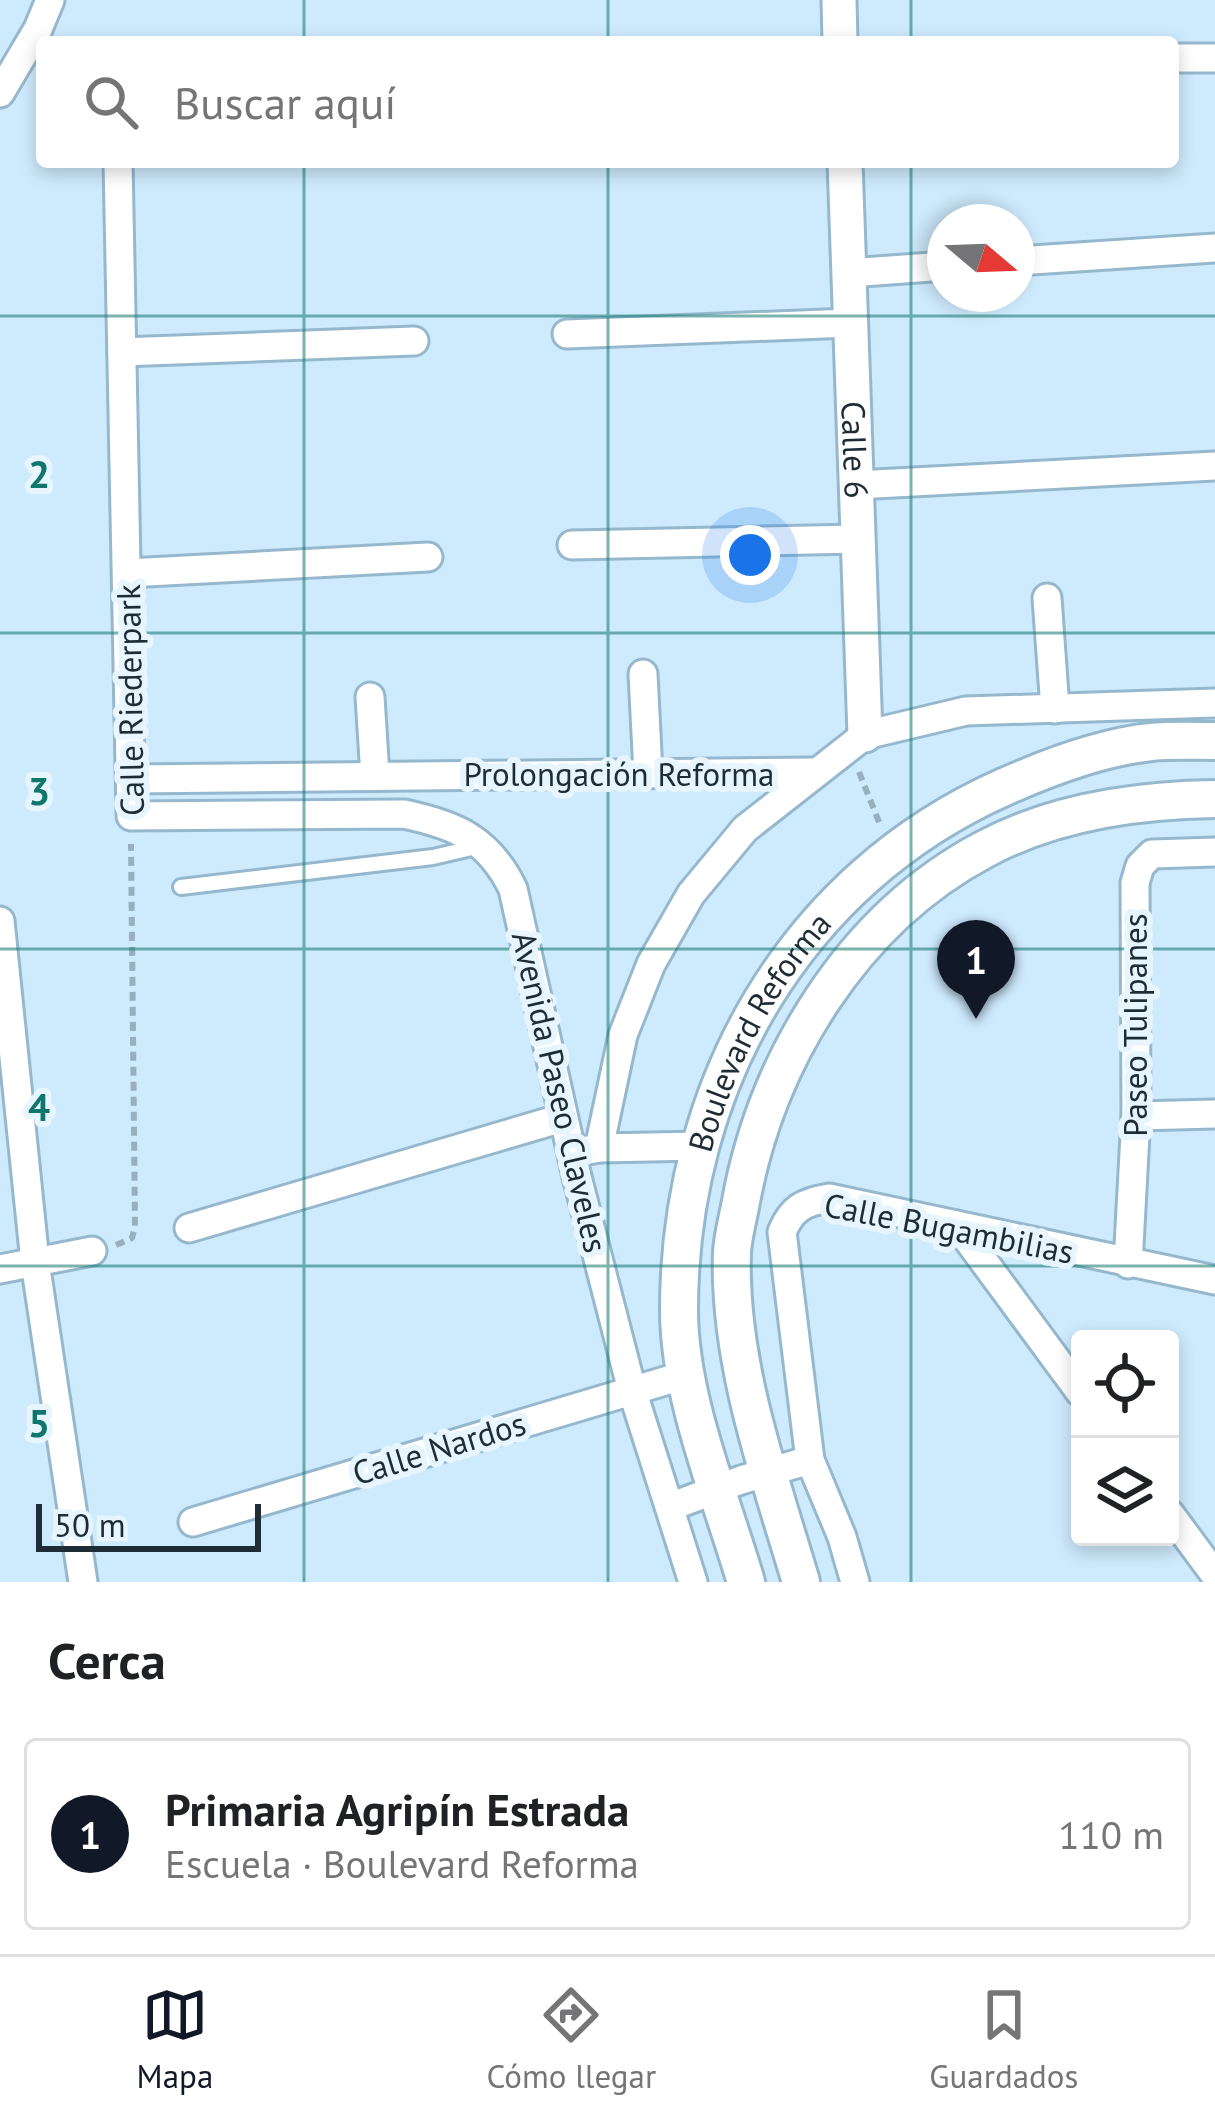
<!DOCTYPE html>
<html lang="es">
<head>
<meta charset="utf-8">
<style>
  body { margin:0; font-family:"PT Sans",sans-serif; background:#f6f6f6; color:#202124 }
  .controls { position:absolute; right:36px; bottom:36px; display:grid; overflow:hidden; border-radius:12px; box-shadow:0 6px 18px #0003 }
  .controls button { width:108px; height:108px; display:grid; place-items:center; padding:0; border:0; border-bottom:3px solid #e0e0e0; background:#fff; color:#202124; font:60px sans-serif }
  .compass { position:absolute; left:927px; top:204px; width:108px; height:108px; border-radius:50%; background:#fff; box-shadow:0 6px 18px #0003; rotate:109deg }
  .scale { position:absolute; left:36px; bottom:30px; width:225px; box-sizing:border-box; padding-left:12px; border:6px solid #1e2c35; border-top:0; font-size:33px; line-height:42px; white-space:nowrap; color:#1e2c35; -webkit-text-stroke:9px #e7f5fe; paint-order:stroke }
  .you { position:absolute; left:750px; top:555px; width:42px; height:42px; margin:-30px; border:9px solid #fff; border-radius:50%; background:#1a73e8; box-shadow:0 0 0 18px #1a73e833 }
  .badge { display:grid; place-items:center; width:78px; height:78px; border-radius:50%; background:#111827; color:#fff; font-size:39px; font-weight:700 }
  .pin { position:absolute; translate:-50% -99px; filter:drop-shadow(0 3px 6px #0008) }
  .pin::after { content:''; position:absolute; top:63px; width:42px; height:36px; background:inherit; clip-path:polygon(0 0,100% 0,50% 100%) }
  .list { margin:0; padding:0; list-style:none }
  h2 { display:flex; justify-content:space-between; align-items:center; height:156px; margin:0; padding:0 48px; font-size:51px }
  h2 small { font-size:39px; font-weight:400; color:#757577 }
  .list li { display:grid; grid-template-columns:78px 1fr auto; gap:36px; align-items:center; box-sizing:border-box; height:192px; margin:0 24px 24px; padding:0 24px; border:3px solid #e0e0e0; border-radius:12px }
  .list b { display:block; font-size:45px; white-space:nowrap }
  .list p { margin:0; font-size:39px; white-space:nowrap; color:#757577 }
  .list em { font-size:39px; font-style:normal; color:#757577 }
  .icon { flex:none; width:66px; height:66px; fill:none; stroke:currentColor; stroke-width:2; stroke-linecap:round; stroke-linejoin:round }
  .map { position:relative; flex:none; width:1215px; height:1582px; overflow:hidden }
  .search { position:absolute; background:#fff; box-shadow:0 6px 18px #0003; left:36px; right:36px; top:36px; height:132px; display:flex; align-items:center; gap:30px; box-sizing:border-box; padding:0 42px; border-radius:12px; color:#757577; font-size:45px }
  .sheet { height:372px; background:#fff }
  nav { display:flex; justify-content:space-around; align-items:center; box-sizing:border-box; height:168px; border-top:3px solid #e0e0e0; background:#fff; font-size:33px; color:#757577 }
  nav a { display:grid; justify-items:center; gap:6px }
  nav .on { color:#111827 }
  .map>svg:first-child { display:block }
</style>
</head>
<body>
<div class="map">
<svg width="1215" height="1582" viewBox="0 0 1215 1582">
  <rect width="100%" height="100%" fill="#ceeafd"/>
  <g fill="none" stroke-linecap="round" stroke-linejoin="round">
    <g stroke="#96b8ce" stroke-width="20">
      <polyline id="service" points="181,887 433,857 476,847"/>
    </g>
    <g stroke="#96b8ce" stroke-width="33">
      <g id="minor">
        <polyline points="1173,58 1215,58"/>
        <polyline points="0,93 38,29 50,0"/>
        <path d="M118 162 131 816 404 814C456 825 489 839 513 889L577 1177 632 1390 693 1582"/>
        <polyline points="1017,261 1215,248"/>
        <polyline points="849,273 945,266"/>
        <polyline points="567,334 850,323"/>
        <polyline points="122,352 414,341"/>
        <polyline points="856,485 1215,466"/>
        <polyline points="572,545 858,539"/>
        <polyline points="128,573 428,557"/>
        <polyline points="1047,598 1055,709"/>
        <polyline points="643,674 648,773"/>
        <polyline points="370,697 375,776"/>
        <polyline points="131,779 815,772"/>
        <polyline points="0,921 35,1262 83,1582"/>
        <polyline points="1136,1116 1215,1114"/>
        <polyline points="599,1148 701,1146"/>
        <polyline points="572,1153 599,1148 623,1035 651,964 691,894 745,829 865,735 966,711 1215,703"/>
        <polyline points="957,1225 1080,1392"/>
        <polyline points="189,1228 562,1118"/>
        <polyline points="1128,1264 1136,1116 1135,883 1140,866 1152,854 1215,852"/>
        <polyline points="0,1269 92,1251"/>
        <polyline points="670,1507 741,1480 810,1460"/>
        <polyline points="1170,1514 1215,1575"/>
        <polyline points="193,1522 685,1375"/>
        <path d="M855 1582 842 1537 810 1460 782 1232C792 1208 804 1202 829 1198L1215 1280"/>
      </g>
    </g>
    <g stroke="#96b8ce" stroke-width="39">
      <g id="tertiary">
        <polyline points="839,0 840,42"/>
        <path id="s1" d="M845 162 865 735"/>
      </g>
    </g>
    <g stroke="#96b8ce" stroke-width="42">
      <g id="secondary">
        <path id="s2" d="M746 1582C721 1497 679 1398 679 1310 679 1084 795 880 1004 787 1049 767 1103 747 1151 742 1172 740 1194 741 1215 741"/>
        <path d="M801 1582C770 1477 728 1363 732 1252 733 1237 737 1221 740 1207 765 1062 852 919 985 849 1054 812 1138 800 1215 799"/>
      </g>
    </g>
    <g stroke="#98afbf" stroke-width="6" stroke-dasharray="9 6" stroke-linecap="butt">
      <polyline points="859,772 881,827"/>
      <polyline points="116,1245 132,1238 135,1226 131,844"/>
    </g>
    <use href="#service" stroke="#fff" stroke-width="14"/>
    <use href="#minor" stroke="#fff" stroke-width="27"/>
    <use href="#tertiary" stroke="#fff" stroke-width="33"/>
    <use href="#secondary" stroke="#fff" stroke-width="36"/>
  </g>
  <path fill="none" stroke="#0f766e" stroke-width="3" stroke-opacity="0.55" d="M304 0V42M608 0V42M911 0V42M304 162V1582M608 162V1582M911 162V1582M0 316H1215M0 633H1215M0 949H1215M0 1266H1215"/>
  <g text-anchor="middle" stroke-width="12" stroke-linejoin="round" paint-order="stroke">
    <g font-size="33" fill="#1e2c35" stroke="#e7f5fe">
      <text dy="12" stroke="none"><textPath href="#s1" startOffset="288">Calle 6</textPath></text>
      <text transform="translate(130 700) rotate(-91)" y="12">Calle Riederpark</text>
      <text x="619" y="786">Prolongación Reforma</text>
      <text transform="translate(1135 1025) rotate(-90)" y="12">Paseo Tulipanes</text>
      <text dy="12" stroke="none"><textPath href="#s2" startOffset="576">Boulevard Reforma</textPath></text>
      <text transform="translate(560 1092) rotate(77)" y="12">Avenida Paseo Claveles</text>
      <text transform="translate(949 1228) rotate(11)" y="12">Calle Bugambilias</text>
      <text transform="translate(439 1448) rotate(-17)" y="12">Calle Nardos</text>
    </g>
  </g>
  <g font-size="39" text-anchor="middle" font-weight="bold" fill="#0f766e" stroke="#e7f5fe" stroke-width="12" stroke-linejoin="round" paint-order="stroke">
    <text x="39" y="488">2</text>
    <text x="39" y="805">3</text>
    <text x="39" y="1121">4</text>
    <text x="39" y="1437">5</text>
  </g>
</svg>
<div class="controls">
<button><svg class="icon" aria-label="locate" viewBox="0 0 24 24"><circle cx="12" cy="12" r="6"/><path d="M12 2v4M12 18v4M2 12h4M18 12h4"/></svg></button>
<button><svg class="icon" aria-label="layers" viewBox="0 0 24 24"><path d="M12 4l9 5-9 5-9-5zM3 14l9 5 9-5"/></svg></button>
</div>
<svg class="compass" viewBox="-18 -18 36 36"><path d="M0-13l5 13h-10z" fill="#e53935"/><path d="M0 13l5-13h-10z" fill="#757577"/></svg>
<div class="scale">50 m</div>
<div class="you"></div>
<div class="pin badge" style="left:976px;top:1019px">1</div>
<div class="search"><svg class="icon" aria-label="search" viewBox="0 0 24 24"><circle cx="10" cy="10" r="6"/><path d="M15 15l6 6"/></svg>Buscar aquí</div>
</div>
<section class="sheet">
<h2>Cerca<small></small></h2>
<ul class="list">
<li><span class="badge">1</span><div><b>Primaria Agripín Estrada</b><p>Escuela · Boulevard Reforma</p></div><em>110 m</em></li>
</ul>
</section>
<nav>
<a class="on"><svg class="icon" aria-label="map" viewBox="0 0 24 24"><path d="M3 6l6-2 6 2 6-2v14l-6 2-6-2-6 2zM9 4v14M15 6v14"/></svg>Mapa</a>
<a><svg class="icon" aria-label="directions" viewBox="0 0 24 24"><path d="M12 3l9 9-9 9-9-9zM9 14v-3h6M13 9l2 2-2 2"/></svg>Cómo llegar</a>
<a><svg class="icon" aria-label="saved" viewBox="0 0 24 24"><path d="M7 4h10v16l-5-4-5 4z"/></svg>Guardados</a>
</nav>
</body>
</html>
